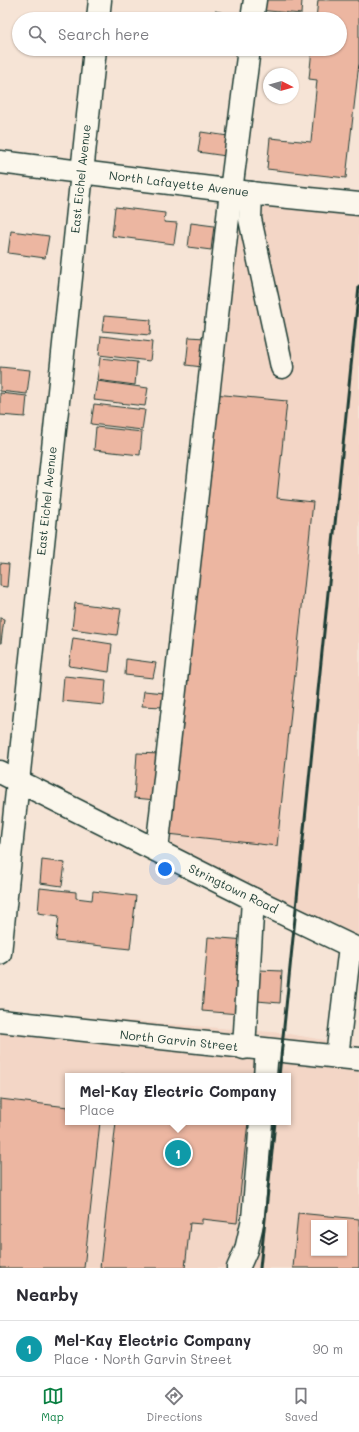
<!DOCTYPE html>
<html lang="en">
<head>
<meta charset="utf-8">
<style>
  body { margin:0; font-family:Mali,sans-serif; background:#f2f2f3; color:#2b2b33 }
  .controls { position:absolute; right:12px; bottom:12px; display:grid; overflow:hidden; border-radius:0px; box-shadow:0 1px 3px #0004 }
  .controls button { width:36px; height:36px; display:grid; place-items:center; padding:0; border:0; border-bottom:1px solid #e1e1e2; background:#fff; color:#2b2b33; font:20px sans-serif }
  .compass { position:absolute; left:263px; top:68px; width:36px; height:36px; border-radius:50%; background:#fff; box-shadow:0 1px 3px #0004; rotate:96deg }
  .you { position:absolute; left:165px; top:869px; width:14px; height:14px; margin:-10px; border:3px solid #fff; border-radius:50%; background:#1a73e8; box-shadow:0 0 0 6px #1a73e833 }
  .badge { display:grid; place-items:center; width:26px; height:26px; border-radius:50%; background:#0b8043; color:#fff; font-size:13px; font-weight:700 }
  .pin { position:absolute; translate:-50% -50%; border:2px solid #fff; box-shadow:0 1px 4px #0006 }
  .popup { position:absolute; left:65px; top:1073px; width:226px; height:52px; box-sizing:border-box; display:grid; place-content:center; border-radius:0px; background:#fff; filter:drop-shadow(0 1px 3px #0005); font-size:13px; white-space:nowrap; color:#7c7c81 }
  .popup b { font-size:15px; color:#2b2b33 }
  .popup::after { content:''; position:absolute; left:50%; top:100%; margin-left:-8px; border:8px solid transparent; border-top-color:#fff }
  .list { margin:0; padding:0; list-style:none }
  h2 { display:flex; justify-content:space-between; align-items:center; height:52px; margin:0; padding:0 16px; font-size:17px }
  h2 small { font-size:13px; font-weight:400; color:#7c7c81 }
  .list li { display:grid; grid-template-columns:26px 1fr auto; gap:12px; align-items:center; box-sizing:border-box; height:56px; padding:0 16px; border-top:1px solid #e1e1e2 }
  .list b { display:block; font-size:15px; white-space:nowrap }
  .list p { margin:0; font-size:13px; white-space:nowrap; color:#7c7c81 }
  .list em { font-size:13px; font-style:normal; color:#7c7c81 }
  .icon { flex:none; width:22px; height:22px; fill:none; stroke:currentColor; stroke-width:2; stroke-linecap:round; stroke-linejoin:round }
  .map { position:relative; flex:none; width:359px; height:1268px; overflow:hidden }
  .search { position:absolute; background:#fff; box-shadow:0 1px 3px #0004; left:12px; right:12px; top:12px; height:44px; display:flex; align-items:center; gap:10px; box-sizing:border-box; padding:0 14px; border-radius:22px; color:#7c7c81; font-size:15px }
  .sheet { height:108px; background:#fff }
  nav { display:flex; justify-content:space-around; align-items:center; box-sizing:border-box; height:56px; border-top:1px solid #e1e1e2; background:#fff; font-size:11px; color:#7c7c81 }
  nav a { display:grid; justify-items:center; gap:2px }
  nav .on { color:#0b8043 }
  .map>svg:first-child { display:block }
</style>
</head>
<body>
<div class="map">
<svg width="359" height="1268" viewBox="0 0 359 1268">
  <rect width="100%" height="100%" fill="#f6e4d6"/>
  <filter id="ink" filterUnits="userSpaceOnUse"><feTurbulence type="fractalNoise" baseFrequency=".025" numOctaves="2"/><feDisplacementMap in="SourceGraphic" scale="8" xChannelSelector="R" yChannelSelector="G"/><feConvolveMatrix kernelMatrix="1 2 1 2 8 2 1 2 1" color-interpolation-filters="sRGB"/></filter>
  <g filter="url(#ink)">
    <g fill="#f3d6c6" fill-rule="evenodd">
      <polygon points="231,191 359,203 359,950 157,850"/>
      <path d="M0 1011 283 1033 359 1046V1268H0ZM68 1076H288V1122H68ZM314 1223H344V1253H314Z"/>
    </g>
    <g fill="#ecb6a1" stroke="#1f3d34" fill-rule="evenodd">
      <polygon points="259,0 302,0 301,14 258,10"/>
      <polygon points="318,0 359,0 359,63 346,178 267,169 270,138 311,142 317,80 309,79 312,49 340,49 340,19 316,19"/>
      <polygon points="215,11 236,15 235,19 214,19"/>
      <polygon points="201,132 228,136 226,156 198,152"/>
      <polygon points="115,207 165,213 164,222 177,223 174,244 112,236"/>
      <polygon points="191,223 214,226 211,250 188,247"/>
      <polygon points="11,231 49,236 45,258 8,253"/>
      <polygon points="104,316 151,320 150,335 102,331"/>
      <polygon points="101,336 152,342 150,361 99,355"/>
      <polygon points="189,337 205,338 202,367 186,365"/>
      <polygon points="100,358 137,362 135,385 97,380"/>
      <polygon points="0,367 30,370 27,394 0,391"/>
      <polygon points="97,381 148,388 145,406 94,400"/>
      <polygon points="0,393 27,396 25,417 0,415"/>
      <polygon points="214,394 287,401 277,498 313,502 277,846 168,834"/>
      <polygon points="94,404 145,410 142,430 91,424"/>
      <polygon points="96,427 142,432 140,455 94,450"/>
      <polygon points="0,563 9,564 7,587 0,586"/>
      <polygon points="75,603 121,609 117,635 72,629"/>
      <polygon points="0,618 4,619 1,643 0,643"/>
      <polygon points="73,638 112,644 109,672 69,666"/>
      <polygon points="126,659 156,663 153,678 125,675"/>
      <polygon points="64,676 106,680 104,705 62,701"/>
      <polygon points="144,691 164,693 163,707 142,706"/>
      <polygon points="137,753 160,754 156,800 134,798"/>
      <polygon points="42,860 65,863 62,886 40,883"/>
      <polygon points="40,888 76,892 76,898 92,900 93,891 136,896 130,949 56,941 59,916 38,913"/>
      <polygon points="208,937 246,940 239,1014 202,1011"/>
      <polygon points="259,970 282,971 280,1003 257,1001"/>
      <polygon points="121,1074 143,1076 121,1076"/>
      <polygon points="0,1099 68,1107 68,1122 100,1122 84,1268 0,1268"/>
      <polygon points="116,1122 248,1122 237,1223 202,1219 202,1224 190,1223 185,1268 100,1268"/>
      <path d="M298 1213 359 1219V1268H293ZM314 1223H344V1253H314Z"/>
    </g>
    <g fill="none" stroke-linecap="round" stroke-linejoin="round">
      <g stroke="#1f3d34" stroke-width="25">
        <g id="minor">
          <polyline points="98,19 100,0"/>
          <polyline points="252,19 255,0"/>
          <polyline points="0,162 259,194 359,204"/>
          <polyline points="251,193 250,219 282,367"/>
          <polyline points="157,850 231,191 249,49"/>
          <polyline points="0,953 95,49"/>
          <polyline points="244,1048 253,899"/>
          <polyline points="337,1057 350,946"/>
          <polyline points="265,1076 267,1050"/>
          <polyline points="238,1268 246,1250 253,1219 261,1122"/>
        </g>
      </g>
      <g stroke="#1f3d34" stroke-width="25">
        <g id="major">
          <polyline points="0,772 253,899 359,950"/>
          <polyline points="0,1021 359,1059"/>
        </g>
      </g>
      <use href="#minor" stroke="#fbf7ec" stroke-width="22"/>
      <use href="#major" stroke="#fbf7ec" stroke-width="22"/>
      <g stroke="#1f3d34" stroke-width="3">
        <polyline points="279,1076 359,287"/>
        <polyline points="260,1268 275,1122"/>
      </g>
    </g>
  </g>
  <g text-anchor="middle" stroke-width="4" stroke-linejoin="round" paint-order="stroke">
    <g font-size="12" fill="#1f3d34" stroke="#fbf7ec">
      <text transform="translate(81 179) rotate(-84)" y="4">East Eichel Avenue</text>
      <text transform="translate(179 184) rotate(7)" y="4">North Lafayette Avenue</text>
      <text transform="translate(47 501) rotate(-84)" y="4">East Eichel Avenue</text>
      <text transform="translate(233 889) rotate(26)" y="4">Stringtown Road</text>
      <text transform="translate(179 1041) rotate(6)" y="4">North Garvin Street</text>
    </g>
  </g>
</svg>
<div class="controls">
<button><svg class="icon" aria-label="layers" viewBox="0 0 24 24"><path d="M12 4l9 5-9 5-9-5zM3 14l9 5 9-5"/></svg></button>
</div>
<svg class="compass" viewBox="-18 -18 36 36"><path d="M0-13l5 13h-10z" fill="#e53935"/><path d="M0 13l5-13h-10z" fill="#7c7c81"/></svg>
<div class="you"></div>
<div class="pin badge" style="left:178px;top:1153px;background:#0f9aa8">1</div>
<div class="popup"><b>Mel-Kay Electric Company</b>Place</div>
<div class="search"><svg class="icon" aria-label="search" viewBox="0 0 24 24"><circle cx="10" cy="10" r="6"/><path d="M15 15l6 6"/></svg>Search here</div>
</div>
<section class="sheet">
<h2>Nearby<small></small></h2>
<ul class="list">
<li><span class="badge" style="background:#0f9aa8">1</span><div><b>Mel-Kay Electric Company</b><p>Place · North Garvin Street</p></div><em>90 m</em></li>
</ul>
</section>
<nav>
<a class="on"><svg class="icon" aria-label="map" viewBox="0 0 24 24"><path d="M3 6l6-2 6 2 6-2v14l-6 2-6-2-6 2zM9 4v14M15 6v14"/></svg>Map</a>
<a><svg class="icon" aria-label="directions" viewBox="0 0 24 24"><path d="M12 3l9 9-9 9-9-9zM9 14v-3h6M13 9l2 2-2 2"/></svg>Directions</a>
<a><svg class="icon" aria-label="saved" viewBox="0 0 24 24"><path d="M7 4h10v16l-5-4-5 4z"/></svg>Saved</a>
</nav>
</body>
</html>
